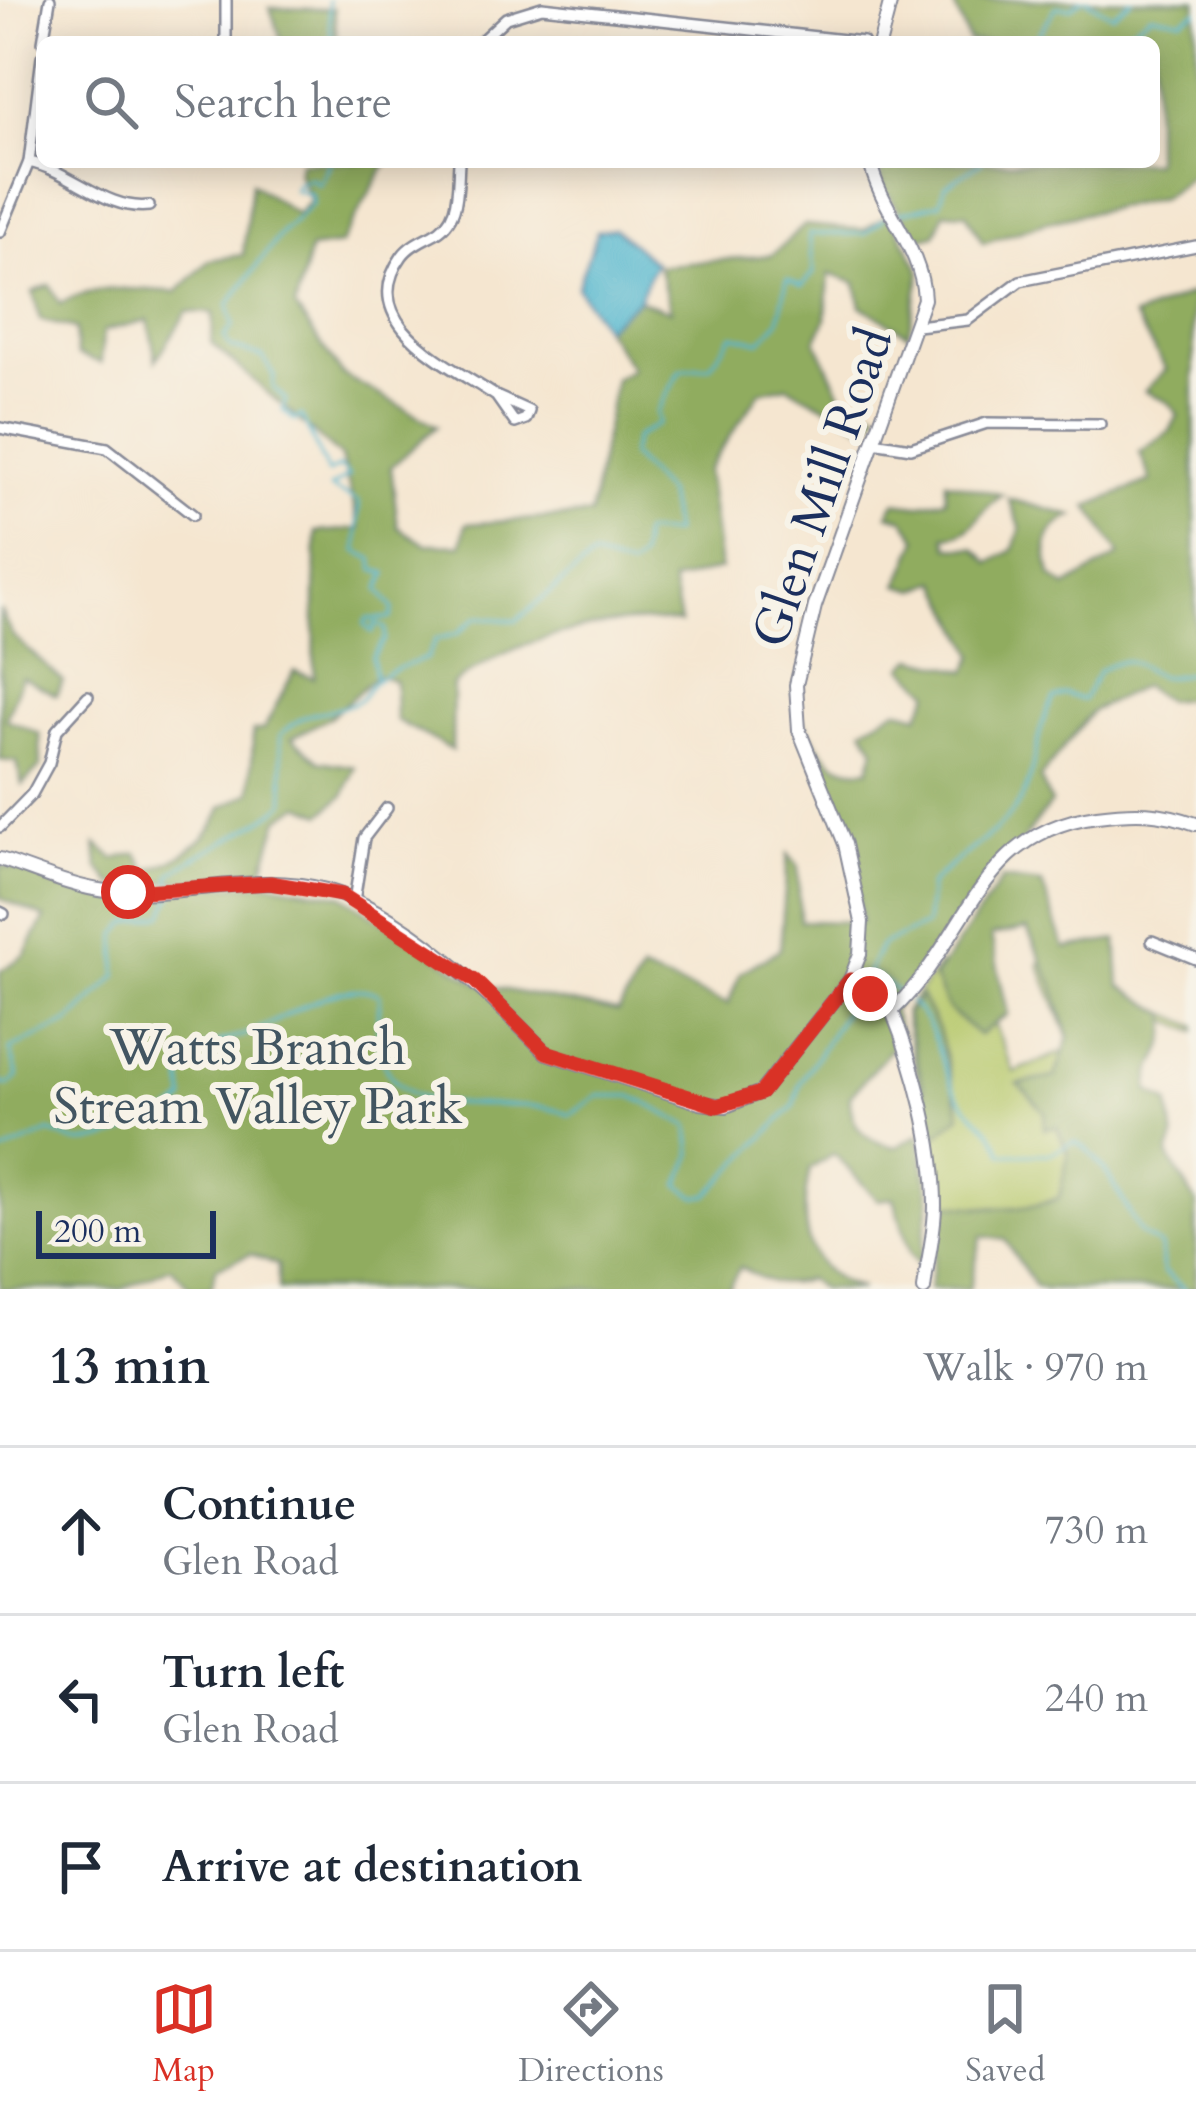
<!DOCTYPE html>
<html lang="en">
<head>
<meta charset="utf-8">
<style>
  body { margin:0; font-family:Cardo,serif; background:#f6f6f7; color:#1f2937 }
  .scale { position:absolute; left:36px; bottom:30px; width:180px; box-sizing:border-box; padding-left:12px; border:6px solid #1b2f5e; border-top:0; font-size:33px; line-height:42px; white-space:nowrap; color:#1b2f5e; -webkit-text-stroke:9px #f7f3e8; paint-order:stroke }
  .stop { position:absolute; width:36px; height:36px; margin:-27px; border:9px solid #d93025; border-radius:50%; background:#fff }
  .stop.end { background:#d93025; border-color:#fff; box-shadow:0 3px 12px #0008 }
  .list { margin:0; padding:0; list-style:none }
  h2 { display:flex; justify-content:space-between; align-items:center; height:156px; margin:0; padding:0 48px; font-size:51px }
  h2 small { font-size:39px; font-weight:400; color:#747a83 }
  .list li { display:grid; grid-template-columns:78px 1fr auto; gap:36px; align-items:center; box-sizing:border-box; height:168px; padding:0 48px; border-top:3px solid #e0e1e3 }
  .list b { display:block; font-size:45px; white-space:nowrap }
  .list p { margin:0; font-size:39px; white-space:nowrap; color:#747a83 }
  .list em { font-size:39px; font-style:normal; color:#747a83 }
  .icon { flex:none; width:66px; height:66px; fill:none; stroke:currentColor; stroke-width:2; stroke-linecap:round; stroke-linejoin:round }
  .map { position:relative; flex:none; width:1196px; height:1289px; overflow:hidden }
  .search { position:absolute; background:#fff; box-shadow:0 6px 30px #0003; left:36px; right:36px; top:36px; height:132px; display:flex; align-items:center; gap:30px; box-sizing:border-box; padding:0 42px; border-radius:18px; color:#747a83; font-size:45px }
  .sheet { height:660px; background:#fff }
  nav { display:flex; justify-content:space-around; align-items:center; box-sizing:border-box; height:168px; border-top:3px solid #e0e1e3; background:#fff; font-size:33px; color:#747a83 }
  nav a { display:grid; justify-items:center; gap:6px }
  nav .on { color:#d93025 }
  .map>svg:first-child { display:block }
</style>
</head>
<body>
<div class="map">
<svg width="1196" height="1289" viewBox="0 0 1196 1289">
  <rect width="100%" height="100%" fill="#f7f3e8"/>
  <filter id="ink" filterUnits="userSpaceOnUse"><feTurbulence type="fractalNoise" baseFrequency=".00833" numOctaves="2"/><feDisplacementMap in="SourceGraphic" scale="24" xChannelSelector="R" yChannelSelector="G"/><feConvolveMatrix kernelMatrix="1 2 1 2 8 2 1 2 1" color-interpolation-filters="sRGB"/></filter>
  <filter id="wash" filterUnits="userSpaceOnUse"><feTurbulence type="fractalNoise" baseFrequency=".004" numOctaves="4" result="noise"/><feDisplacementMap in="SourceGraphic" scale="48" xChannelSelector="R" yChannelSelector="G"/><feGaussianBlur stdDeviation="2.7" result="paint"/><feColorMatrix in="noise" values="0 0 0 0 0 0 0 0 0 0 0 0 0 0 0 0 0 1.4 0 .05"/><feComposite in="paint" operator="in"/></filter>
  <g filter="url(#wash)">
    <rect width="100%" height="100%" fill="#f5e6d0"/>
    <path fill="#b6c86b" stroke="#687c64" stroke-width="3" d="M1043 959 1196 1026V1032L1167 1020 1148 1067 1147 1121 1196 1289 1065 1170 1059 1198C1022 1212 981 1208 943 1203L904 1012 940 964 983 997 1014 1072 1073 1048 1039 964Z"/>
    <g fill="#90ac5f" stroke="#566e5e" stroke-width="3">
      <polygon points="952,0 1196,0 1196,172 1162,198 1049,221 983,243 966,213 945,212 935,235 918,239 884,188 877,162 1154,162 1154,42 969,42"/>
      <polygon points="270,8 334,9 337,42 282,42"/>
      <path d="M300 162H387L340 245 310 249 295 307 343 375 437 426 391 467 398 527 425 544 461 545 466 524 590 515 615 379 632 369 604 328 638 300 671 311 658 266 772 255 805 225 864 230 890 213 921 272 908 334 861 306 856 283 829 274 826 319 816 341 842 396 878 412 868 429 787 386 760 392 707 470 720 569 672 582 680 623C610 615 509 639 453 685L452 750 396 720 395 681 377 675 333 715 292 738 319 761 355 767 344 795 322 814 301 805 279 819 261 876 113 885 98 867 96 844 115 859 137 853 148 870C180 861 212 838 222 807L251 792 253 731 264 729 294 671 314 678 316 532 360 529 341 457 212 344 213 313 187 312 156 360 148 320 103 331 101 363 77 355 75 329 40 320 33 292 50 285 60 304C95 283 137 289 177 292L210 260 243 255 251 183 297 214 310 201 298 172Z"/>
      <path d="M1193 293 1196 698 1166 701 1143 686 1092 711 1040 778 1051 803 892 1011 902 1036 850 1096C850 1129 867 1142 897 1147L919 1134 930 1197 920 1267 910 1253 894 1198 878 1200 834 1154 810 1169C798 1222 803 1273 862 1289H821L808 1279C781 1289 766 1282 740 1267L728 1289H278V1265L251 1254 216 1268 211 1289H191L171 1267 122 1289H0V971L25 955 45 918 0 898V865L103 891 270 883 342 895 481 985 618 1012 642 971 728 1004 740 973 780 949 788 854 798 866 800 921 861 922 850 836 813 759 803 721C821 750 832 774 869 769L875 749 863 728 897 709 919 715 930 692 904 667 913 658 967 671 975 655 938 581 917 590 899 585 918 539 904 519 888 514 895 502 917 505 946 499V481L1003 495C977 509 978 535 946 536L949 547 975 548 990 563 1013 550 1021 529 1009 499 1073 516C1042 531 1045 544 1051 576L1066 587 1120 555 1088 506 1151 481 1140 452 1170 431 1178 415 1169 403 1145 391 1166 369 1134 317Z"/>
      <polygon points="0,610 12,635 63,681 56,695 22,677 6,719 40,734 41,766 22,785 17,762 0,760"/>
      <path d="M1002 879 1042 884 1065 948 1117 940 1120 985 1167 1014C1173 1051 1147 1061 1149 1091L1169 1103 1174 1139 1168 1155 1196 1203V1289H1045L1034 1285 1005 1240 982 1236 969 1289H929L943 1203C980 1208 1023 1213 1059 1198L1068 1155 1057 1127 1044 1129 1045 1112 1018 1084 1055 1077 1069 1037 1053 984 1027 929 991 936 1008 1014 979 1035 948 1009 934 978Z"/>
      <polygon points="921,996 938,1030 961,1115 935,1137 906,1014"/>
    </g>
    <polygon fill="#4fb5ce" stroke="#357296" stroke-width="3" points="614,228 655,263 638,300 604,328 577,287 597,231"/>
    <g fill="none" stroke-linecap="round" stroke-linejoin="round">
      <g stroke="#4fb5ce" stroke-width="3">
        <polyline points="328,0 332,42"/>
        <polyline points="1086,0 1112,15 1131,0"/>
        <polyline points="1034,42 1056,7 1071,8 1082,0"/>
        <polyline points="1094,42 1134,27 1151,14 1182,20 1196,11"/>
        <polyline points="330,162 319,185 311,178 297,184 294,190 311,194 312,204 280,235 228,305 233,326 224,337 230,347 263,357 274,376 273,387 286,400 282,410 295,421 301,415 328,473 339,467 349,476 330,488 359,502 357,551 373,559 374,570 387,573 379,589 393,609 391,618 367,619 364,625 373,633 375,623 385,628 385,639 372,657 376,681"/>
        <polyline points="896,214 940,203 945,186 982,162"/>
        <path d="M171 884 170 875C207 846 248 834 285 803L280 735C317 701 323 719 356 702 367 696 367 688 374 682 388 670 410 664 427 658L436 639 457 634 477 617 516 621 593 557 630 568 640 558 643 533H674L667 494 630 455 635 438 659 423 657 412 681 370 710 366 732 335 760 341 779 321 787 279 802 286 814 273 809 234H865L885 217"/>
        <polyline points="867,975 875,975 899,993"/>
        <path d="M863 982 881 945 926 925 930 885C957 854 995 840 1019 803 1039 770 1033 731 1054 698L1065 694 1083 700 1099 671C1137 646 1139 675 1165 677 1175 677 1186 673 1196 673"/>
        <path d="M909 1001C939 1026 937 1063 957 1094 972 1117 995 1127 1003 1154H1049L1074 1142C1100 1150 1126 1207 1139 1231 1144 1239 1155 1240 1161 1247L1163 1272 1184 1289"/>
        <polyline points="0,1083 9,1085 18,1077 10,1049 68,1023 117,976 117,934 128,923 163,915 173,894"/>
        <path d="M0 1154 49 1132C59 1134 68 1140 77 1142 99 1146 172 1117 185 1100L181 1066C206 1040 228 1043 257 1030 289 1016 346 975 380 995 380 1011 375 1027 378 1042 390 1136 513 1088 570 1115L598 1096H632L689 1126 692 1156 679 1185 697 1197 708 1195 794 1106 801 1082 858 990"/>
      </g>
    </g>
  </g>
  <g filter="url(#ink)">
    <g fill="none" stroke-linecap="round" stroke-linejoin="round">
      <g stroke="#888a97" stroke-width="14">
        <g id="minor">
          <polyline points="226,41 226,0"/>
          <polyline points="43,42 50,0"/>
          <polyline points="480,42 506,18 542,7 863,42"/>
          <path d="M29 162C72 171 106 211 149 206"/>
          <path d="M459 162C457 190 461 221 432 235 422 240 409 246 402 256 353 324 452 366 496 396L529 411 526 419 515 423 496 396"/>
          <polyline points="0,232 29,162 42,57"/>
          <polyline points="917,326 968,320 1020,281 1196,246"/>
          <polyline points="0,428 107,448 193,515"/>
          <polyline points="873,442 911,448 987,423 1100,424"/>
          <polyline points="0,827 32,794 49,763 57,730 88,696"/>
          <polyline points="354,901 364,838 387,808"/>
          <polyline points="0,912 4,914"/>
          <polyline points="1152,941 1196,959"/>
        </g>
      </g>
      <g stroke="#888a97" stroke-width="16">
        <g id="major">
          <polyline points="880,42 891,0"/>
          <path d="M0 859C34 870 71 887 106 891 179 900 253 870 326 890 403 911 491 996 546 1053L700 1103 726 1106 761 1092 850 980 860 954 862 922 845 844 799 730 796 685 815 606 924 299C922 248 881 211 870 162"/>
          <polyline points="850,980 892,1011"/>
          <path d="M892 1011C969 938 977 832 1097 816 1134 811 1160 811 1196 824"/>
          <path d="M892 1011C915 1069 935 1142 935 1205 935 1233 927 1261 924 1289"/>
        </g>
      </g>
      <use href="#minor" stroke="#fff" stroke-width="9"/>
      <use href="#major" stroke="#fff" stroke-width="12"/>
    </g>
  </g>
  <g fill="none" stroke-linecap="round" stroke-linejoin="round" filter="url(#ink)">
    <polyline stroke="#d93025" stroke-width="15" points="128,892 270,883 342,895 475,981 546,1052 717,1106 761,1093 850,980 870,994"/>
  </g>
  <g text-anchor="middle" stroke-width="12" stroke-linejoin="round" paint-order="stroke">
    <g font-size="51" fill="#1b2f5e" stroke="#f7f3e8">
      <text transform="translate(821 487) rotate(-71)" y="18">Glen Mill Road</text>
    </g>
    <g font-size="51" fill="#425561" stroke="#f7f3e8">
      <text x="258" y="1064">Watts Branch<tspan x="258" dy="59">Stream Valley Park</tspan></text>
    </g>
  </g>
</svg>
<div class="scale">200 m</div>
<div class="stop" style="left:128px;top:892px"></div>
<div class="stop end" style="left:870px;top:994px"></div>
<div class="search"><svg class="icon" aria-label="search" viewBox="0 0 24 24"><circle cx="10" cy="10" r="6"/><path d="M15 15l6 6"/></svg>Search here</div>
</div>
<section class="sheet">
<h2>13 min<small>Walk · 970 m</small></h2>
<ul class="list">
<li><svg class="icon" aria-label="ahead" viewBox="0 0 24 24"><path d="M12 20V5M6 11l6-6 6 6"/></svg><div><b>Continue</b><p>Glen Road</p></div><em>730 m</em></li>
<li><svg class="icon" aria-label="left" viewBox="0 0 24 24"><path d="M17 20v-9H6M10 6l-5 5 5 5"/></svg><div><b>Turn left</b><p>Glen Road</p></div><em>240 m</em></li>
<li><svg class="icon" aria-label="arrive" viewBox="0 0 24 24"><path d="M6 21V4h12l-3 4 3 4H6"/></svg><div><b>Arrive at destination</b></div></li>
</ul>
</section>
<nav>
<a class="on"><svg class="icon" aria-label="map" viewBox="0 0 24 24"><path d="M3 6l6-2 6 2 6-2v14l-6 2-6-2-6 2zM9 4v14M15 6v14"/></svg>Map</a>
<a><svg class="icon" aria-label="directions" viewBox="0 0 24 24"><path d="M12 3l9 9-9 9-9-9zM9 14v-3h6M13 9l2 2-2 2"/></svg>Directions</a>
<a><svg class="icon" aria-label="saved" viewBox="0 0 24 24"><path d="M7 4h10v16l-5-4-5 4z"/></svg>Saved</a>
</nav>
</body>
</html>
